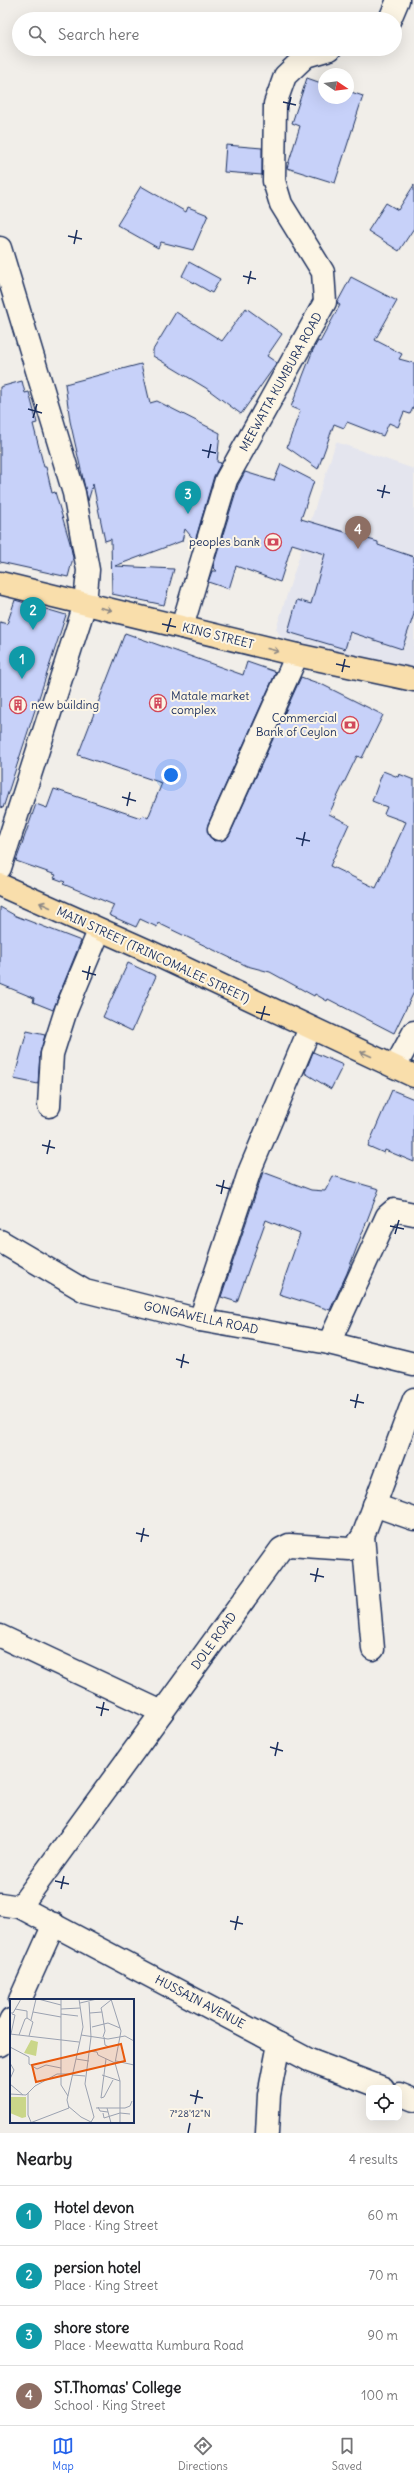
<!DOCTYPE html>
<html lang="en">
<head>
<meta charset="utf-8">
<style>
  body { margin:0; font-family:Delius,sans-serif; background:#f2f2f2; color:#202124 }
  .controls { position:absolute; right:12px; bottom:12px; display:grid; overflow:hidden; border-radius:8px; box-shadow:0 4px 16px #0002 }
  .controls button { width:36px; height:36px; display:grid; place-items:center; padding:0; border:0; border-bottom:1px solid #e0e0e0; background:#fff; color:#202124; font:20px sans-serif }
  .compass { position:absolute; left:318px; top:68px; width:36px; height:36px; border-radius:50%; background:#fff; box-shadow:0 4px 16px #0002; rotate:103deg }
  .you { position:absolute; left:171px; top:775px; width:14px; height:14px; margin:-10px; border:3px solid #fff; border-radius:50%; background:#1a73e8; box-shadow:0 0 0 6px #1a73e833 }
  .badge { display:grid; place-items:center; width:26px; height:26px; border-radius:50%; background:#2563eb; color:#fff; font-size:13px; font-weight:700 }
  .pin { position:absolute; translate:-50% -33px; filter:drop-shadow(0 1px 2px #0008) }
  .pin::after { content:''; position:absolute; top:21px; width:14px; height:12px; background:inherit; clip-path:polygon(0 0,100% 0,50% 100%) }
  .list { margin:0; padding:0; list-style:none }
  h2 { display:flex; justify-content:space-between; align-items:center; height:52px; margin:0; padding:0 16px; font-size:17px }
  h2 small { font-size:13px; font-weight:400; color:#757577 }
  .list li { display:grid; grid-template-columns:26px 1fr auto; gap:12px; align-items:center; box-sizing:border-box; height:60px; padding:0 16px; border-top:1px solid #e0e0e0 }
  .list b { display:block; font-size:15px; white-space:nowrap }
  .list p { margin:0; font-size:13px; white-space:nowrap; color:#757577 }
  .list em { font-size:13px; font-style:normal; color:#757577 }
  .icon { flex:none; width:22px; height:22px; fill:none; stroke:currentColor; stroke-width:2; stroke-linecap:round; stroke-linejoin:round }
  .map { position:relative; flex:none; width:414px; height:2133px; overflow:hidden }
  .search { position:absolute; background:#fff; box-shadow:0 4px 16px #0002; left:12px; right:12px; top:12px; height:44px; display:flex; align-items:center; gap:10px; box-sizing:border-box; padding:0 14px; border-radius:22px; color:#757577; font-size:15px }
  .sheet { height:292px; background:#fff }
  nav { display:flex; justify-content:space-around; align-items:center; box-sizing:border-box; height:56px; border-top:1px solid #e0e0e0; background:#fff; font-size:11px; color:#757577 }
  nav a { display:grid; justify-items:center; gap:2px }
  nav .on { color:#2563eb }
  .map>svg:first-child { display:block }
</style>
</head>
<body>
<div class="map">
<svg width="414" height="2133" viewBox="0 0 414 2133">
  <rect width="100%" height="100%" fill="#f1eee9"/>
  <filter id="ink" filterUnits="userSpaceOnUse"><feTurbulence type="fractalNoise" baseFrequency=".025" numOctaves="2"/><feDisplacementMap in="SourceGraphic" scale="8" xChannelSelector="R" yChannelSelector="G"/><feConvolveMatrix kernelMatrix="1 2 1 2 8 2 1 2 1" color-interpolation-filters="sRGB"/></filter>
  <g filter="url(#ink)">
    <polygon fill="#e4e5ee" points="336,442 414,469 414,669 282,638 276,629"/>
    <g fill="#c7d1f9" stroke="#1b2f5e">
      <polygon points="307,78 324,84 324,98 348,98 348,91 363,96 335,183 287,168 300,126 292,123"/>
      <polygon points="226,145 262,148 262,175 224,172"/>
      <polygon points="414,185 414,228 399,251 368,231 386,203 398,210"/>
      <polygon points="141,186 186,212 188,207 208,215 193,250 161,242 158,248 117,225"/>
      <polygon points="189,262 220,279 212,293 182,276"/>
      <polygon points="351,277 397,301 375,340 402,354 399,359 414,363 414,406 410,414 404,412 398,427 389,423 383,436 347,422 344,428 334,424 318,469 287,447 300,411 291,407 313,350 318,341 320,342 340,305 337,303"/>
      <polygon points="246,308 282,334 267,356 277,363 241,414 206,388 153,356 153,350 176,312 222,341"/>
      <polygon points="141,364 150,403 157,401 220,433 217,462 221,463 214,476 195,541 185,529 182,541 115,566 174,569 164,605 112,594 111,539 105,541 93,484 88,501 70,421 65,384"/>
      <polygon points="22,381 25,393 29,392 37,423 33,424 44,467 46,467 52,493 55,492 70,543 73,558 68,577 0,562 0,387"/>
      <polygon points="281,464 314,481 301,519 378,542 378,545 414,557 414,614 402,649 350,632 345,649 288,632 297,600 311,604 325,554 292,544 280,582 236,566 229,589 208,582 212,571 217,571 213,567 238,485 245,472 274,481"/>
      <polygon points="15,600 66,615 3,808 0,807 0,622 7,624"/>
      <polygon points="125,633 243,675 247,662 276,672 208,824 209,836 214,841 226,839 230,834 301,677 323,685 383,715 362,758 357,756 329,814 349,824 330,866 376,888 406,822 384,814 387,807 372,801 383,771 398,777 399,774 414,780 414,992 394,1033 328,999 327,1001 315,994 314,996 270,972 247,966 158,923 157,927 140,919 136,927 109,915 114,905 63,884 65,882 54,878 56,875 16,861 36,804 47,808 54,789 141,818 143,815 148,818 162,783 78,755"/>
      <polygon points="0,907 16,916 81,941 53,1010 33,1002 34,998 0,984"/>
      <polygon points="128,963 156,976 132,1031 103,1017"/>
      <polygon points="27,1031 45,1035 40,1053 38,1084 14,1079"/>
      <polygon points="313,1052 343,1065 331,1089 305,1073"/>
      <polygon points="392,1090 414,1099 414,1162 385,1150 384,1153 368,1146"/>
      <polygon points="263,1172 311,1190 325,1191 333,1176 379,1189 347,1273 330,1310 279,1294 300,1234 266,1220 237,1302 221,1297"/>
    </g>
    <g fill="none" stroke-linecap="round" stroke-linejoin="round">
      <g stroke="#1b2f5e" stroke-width="25">
        <g id="minor">
          <polyline points="390,19 398,0"/>
          <polyline points="0,248 74,493 88,570 85,604 0,868"/>
          <polyline points="182,627 226,480 325,302 323,272 281,204 274,181 275,104 285,76 306,56 330,49"/>
          <polyline points="219,829 297,655"/>
          <polyline points="395,1067 414,1032"/>
          <polyline points="49,1106 52,1054 66,1010 99,931"/>
          <polyline points="0,1241 85,1291 200,1320 329,1343 414,1364"/>
          <polyline points="200,1320 250,1170 310,1028"/>
          <polyline points="329,1343 387,1216 394,1210 414,1214"/>
          <polyline points="374,1505 414,1519"/>
          <polyline points="363,1536 373,1649"/>
          <polyline points="0,1636 162,1712"/>
          <polyline points="0,1904 20,1907 281,1549 289,1545 349,1549 356,1546 363,1536 414,1399"/>
          <polyline points="20,1907 309,2060 383,2088"/>
          <polyline points="20,2000 54,1924"/>
          <polyline points="0,2045 11,2020"/>
          <polyline points="399,2094 414,2100"/>
          <polyline points="267,2133 269,2095 279,2044"/>
        </g>
      </g>
      <g stroke="#1b2f5e" stroke-width="25">
        <polyline id="major" points="0,583 297,655 414,680"/>
      </g>
      <g stroke="#1b2f5e" stroke-width="25">
        <polyline id="highway" points="0,885 146,950 414,1076"/>
      </g>
      <use href="#minor" stroke="#fcf5e5" stroke-width="22"/>
      <use href="#major" stroke="#f9deab" stroke-width="22"/>
      <use href="#highway" stroke="#f9deab" stroke-width="22"/>
    </g>
    <defs><path id="oneway-shaft" d="M-6 0H5M1.5-3L5.5 0L1.5 3" fill="none" stroke-width="1.6" stroke-linecap="round" stroke-linejoin="round"/></defs>
    <g stroke="#8a8684">
      <use href="#oneway-shaft" transform="translate(106 609) rotate(14)"/>
      <use href="#oneway-shaft" transform="translate(273 650) rotate(14)"/>
      <use href="#oneway-shaft" transform="translate(45 905) rotate(-156)"/>
      <use href="#oneway-shaft" transform="translate(366 1054) rotate(-156)"/>
    </g>
  </g>
  <path fill="none" stroke="#1b2f5e" stroke-width="1.5" d="M283 102 296 105M288 110 291 97M68 236 82 239M74 244 77 230M243 276 256 279M248 284 251 271M28 409 42 413M33 418 37 404M202 450 216 453M208 458 211 444M377 490 390 493M382 498 385 485M162 624 176 627M167 632 171 618M336 664 350 667M342 672 345 659M122 797 136 801M127 806 130 792M296 838 310 841M302 846 305 832M82 971 96 975M87 980 90 966M256 1012 270 1015M261 1020 265 1006M42 1145 55 1148M47 1154 50 1140M216 1185 230 1189M221 1194 224 1180M390 1226 404 1229M395 1234 399 1220M176 1359 189 1363M181 1368 184 1354M350 1400 364 1403M355 1408 358 1394M136 1533 149 1536M141 1542 144 1528M310 1574 324 1577M315 1582 318 1568M96 1707 109 1710M101 1716 104 1702M270 1747 283 1751M275 1756 278 1742M55 1881 69 1884M61 1889 64 1876M230 1921 243 1924M235 1930 238 1916M190 2095 203 2098M195 2104 198 2090M188 2133 190 2123"/>
  <defs>
    <g id="bank-ring" transform="scale(0.9)"><circle r="9.5" fill="#fcf5e5" stroke="#d1495b" stroke-width="1.5"/><path d="M-6-4H6V4H-6ZM0-2.3a2.3 2.3 0 1 0 0 4.6a2.3 2.3 0 1 0 0-4.6Z" fill="#d1495b"/></g>
    <g id="building-ring" transform="scale(0.9)"><circle r="9.5" fill="#fcf5e5" stroke="#d1495b" stroke-width="1.5"/><path d="M-4-6H4V6H1V3H-1V6H-4ZM-2.5-4.3h1.7v1.8h-1.7ZM.8-4.3h1.7v1.8H.8ZM-2.5-1h1.7V.8h-1.7ZM.8-1h1.7V.8H.8Z" fill="#d1495b"/></g>
  </defs>
  <g fill-rule="evenodd">
    <use href="#bank-ring" x="273" y="542"/>
    <use href="#building-ring" x="158" y="703"/>
    <use href="#building-ring" x="18" y="705"/>
    <use href="#bank-ring" x="350" y="725"/>
  </g>
  <g text-anchor="middle" stroke-width="4" stroke-linejoin="round" paint-order="stroke">
    <g font-size="12" fill="#1b2f5e" stroke="#fcf5e5">
      <text transform="translate(281 382) rotate(-61)" y="4">MEEWATTA KUMBURA ROAD</text>
      <text transform="translate(218 636) rotate(14)" y="4">KING STREET</text>
      <text transform="translate(153 955) rotate(25)" y="4">MAIN STREET (TRINCOMALEE STREET)</text>
      <text transform="translate(201 1318) rotate(12)" y="4">GONGAWELLA ROAD</text>
      <text transform="translate(214 1641) rotate(-54)" y="4">DOLE ROAD</text>
      <text transform="translate(200 2002) rotate(28)" y="4">HUSSAIN AVENUE</text>
    </g>
    <g font-size="12" fill="#1b2f5e" stroke="#fcf5e5" text-anchor="end">
      <text x="260" y="546">peoples bank</text>
      <text x="171" y="700" text-anchor="start">Matale market<tspan x="171" dy="14">complex</tspan></text>
      <text x="31" y="709" text-anchor="start">new building</text>
      <text x="337" y="722">Commercial<tspan x="337" dy="14">Bank of Ceylon</tspan></text>
    </g>
  </g>
  <g transform="translate(10 1999)">
    <rect width="124" height="124" fill="#f1eee9"/>
    <path d="M21 41 28 43 26 57 14 54ZM0 98H16V118L12 119 0 114Z" fill="#cad689"/>
    <path fill="none" stroke="#9ba2b1" stroke-width="1" d="M28 0 51 6M51 0V86L58 97M101 0 111 32 105 64M79 3 81 38 75 85 84 118 81 123M70 4 87 0M5 10 17 12V19M51 10 70 9M23 13 51 18M92 13 91 9 101 1M0 14H3L11 0M80 14 92 13 95 32 93 38M51 15 68 17M21 21 26 0M82 28 98 24 110 29M0 35 69 43M1 35 5 16 2 15M9 36 15 20 17 19 23 23 19 37M71 36 98 40 115 37 124 42M94 38 95 46 99 48M0 48 19 58V65L27 70 36 66 51 69M79 52 87 53 88 56 105 64 110 82V123M66 60 79 62M96 60 91 99 94 98 103 81M106 62 124 66M0 64 4 71 0 80M63 76 75 77M92 76 110 82M0 85 13 96M18 94V116L21 123M0 95 16 96 25 87 47 75H63M58 107 71 118 83 124M88 108 90 112 98 113M59 109 57 101 73 28 69 0M86 109H115L120 107 122 102M97 109 101 124M93 114 94 119 110 114 120 115M20 124 59 109"/>
    <path fill="#e8590c" fill-opacity="0.15" stroke="#e8590c" stroke-width="2" d="M111 45 115 62 26 83 22 66Z"/>
    <rect width="124" height="124" fill="none" stroke="#1b2f5e" stroke-width="2"/>
  </g>
  <g font-size="10" text-anchor="middle" fill="#1b2f5e" stroke="#fcf5e5" stroke-width="4" stroke-linejoin="round" paint-order="stroke">
    <text x="190" y="2117">7°28'12"N</text>
  </g>
</svg>
<div class="controls">
<button><svg class="icon" aria-label="locate" viewBox="0 0 24 24"><circle cx="12" cy="12" r="6"/><path d="M12 2v4M12 18v4M2 12h4M18 12h4"/></svg></button>
</div>
<svg class="compass" viewBox="-18 -18 36 36"><path d="M0-13l5 13h-10z" fill="#e53935"/><path d="M0 13l5-13h-10z" fill="#757577"/></svg>
<div class="you"></div>
<div class="pin badge" style="left:22px;top:679px;background:#0f9aa8">1</div>
<div class="pin badge" style="left:33px;top:630px;background:#0f9aa8">2</div>
<div class="pin badge" style="left:188px;top:514px;background:#0f9aa8">3</div>
<div class="pin badge" style="left:358px;top:549px;background:#8d6e63">4</div>
<div class="search"><svg class="icon" aria-label="search" viewBox="0 0 24 24"><circle cx="10" cy="10" r="6"/><path d="M15 15l6 6"/></svg>Search here</div>
</div>
<section class="sheet">
<h2>Nearby<small>4 results</small></h2>
<ul class="list">
<li><span class="badge" style="background:#0f9aa8">1</span><div><b>Hotel devon</b><p>Place · King Street</p></div><em>60 m</em></li>
<li><span class="badge" style="background:#0f9aa8">2</span><div><b>persion hotel</b><p>Place · King Street</p></div><em>70 m</em></li>
<li><span class="badge" style="background:#0f9aa8">3</span><div><b>shore store</b><p>Place · Meewatta Kumbura Road</p></div><em>90 m</em></li>
<li><span class="badge" style="background:#8d6e63">4</span><div><b>ST.Thomas' College</b><p>School · King Street</p></div><em>100 m</em></li>
</ul>
</section>
<nav>
<a class="on"><svg class="icon" aria-label="map" viewBox="0 0 24 24"><path d="M3 6l6-2 6 2 6-2v14l-6 2-6-2-6 2zM9 4v14M15 6v14"/></svg>Map</a>
<a><svg class="icon" aria-label="directions" viewBox="0 0 24 24"><path d="M12 3l9 9-9 9-9-9zM9 14v-3h6M13 9l2 2-2 2"/></svg>Directions</a>
<a><svg class="icon" aria-label="saved" viewBox="0 0 24 24"><path d="M7 4h10v16l-5-4-5 4z"/></svg>Saved</a>
</nav>
</body>
</html>
